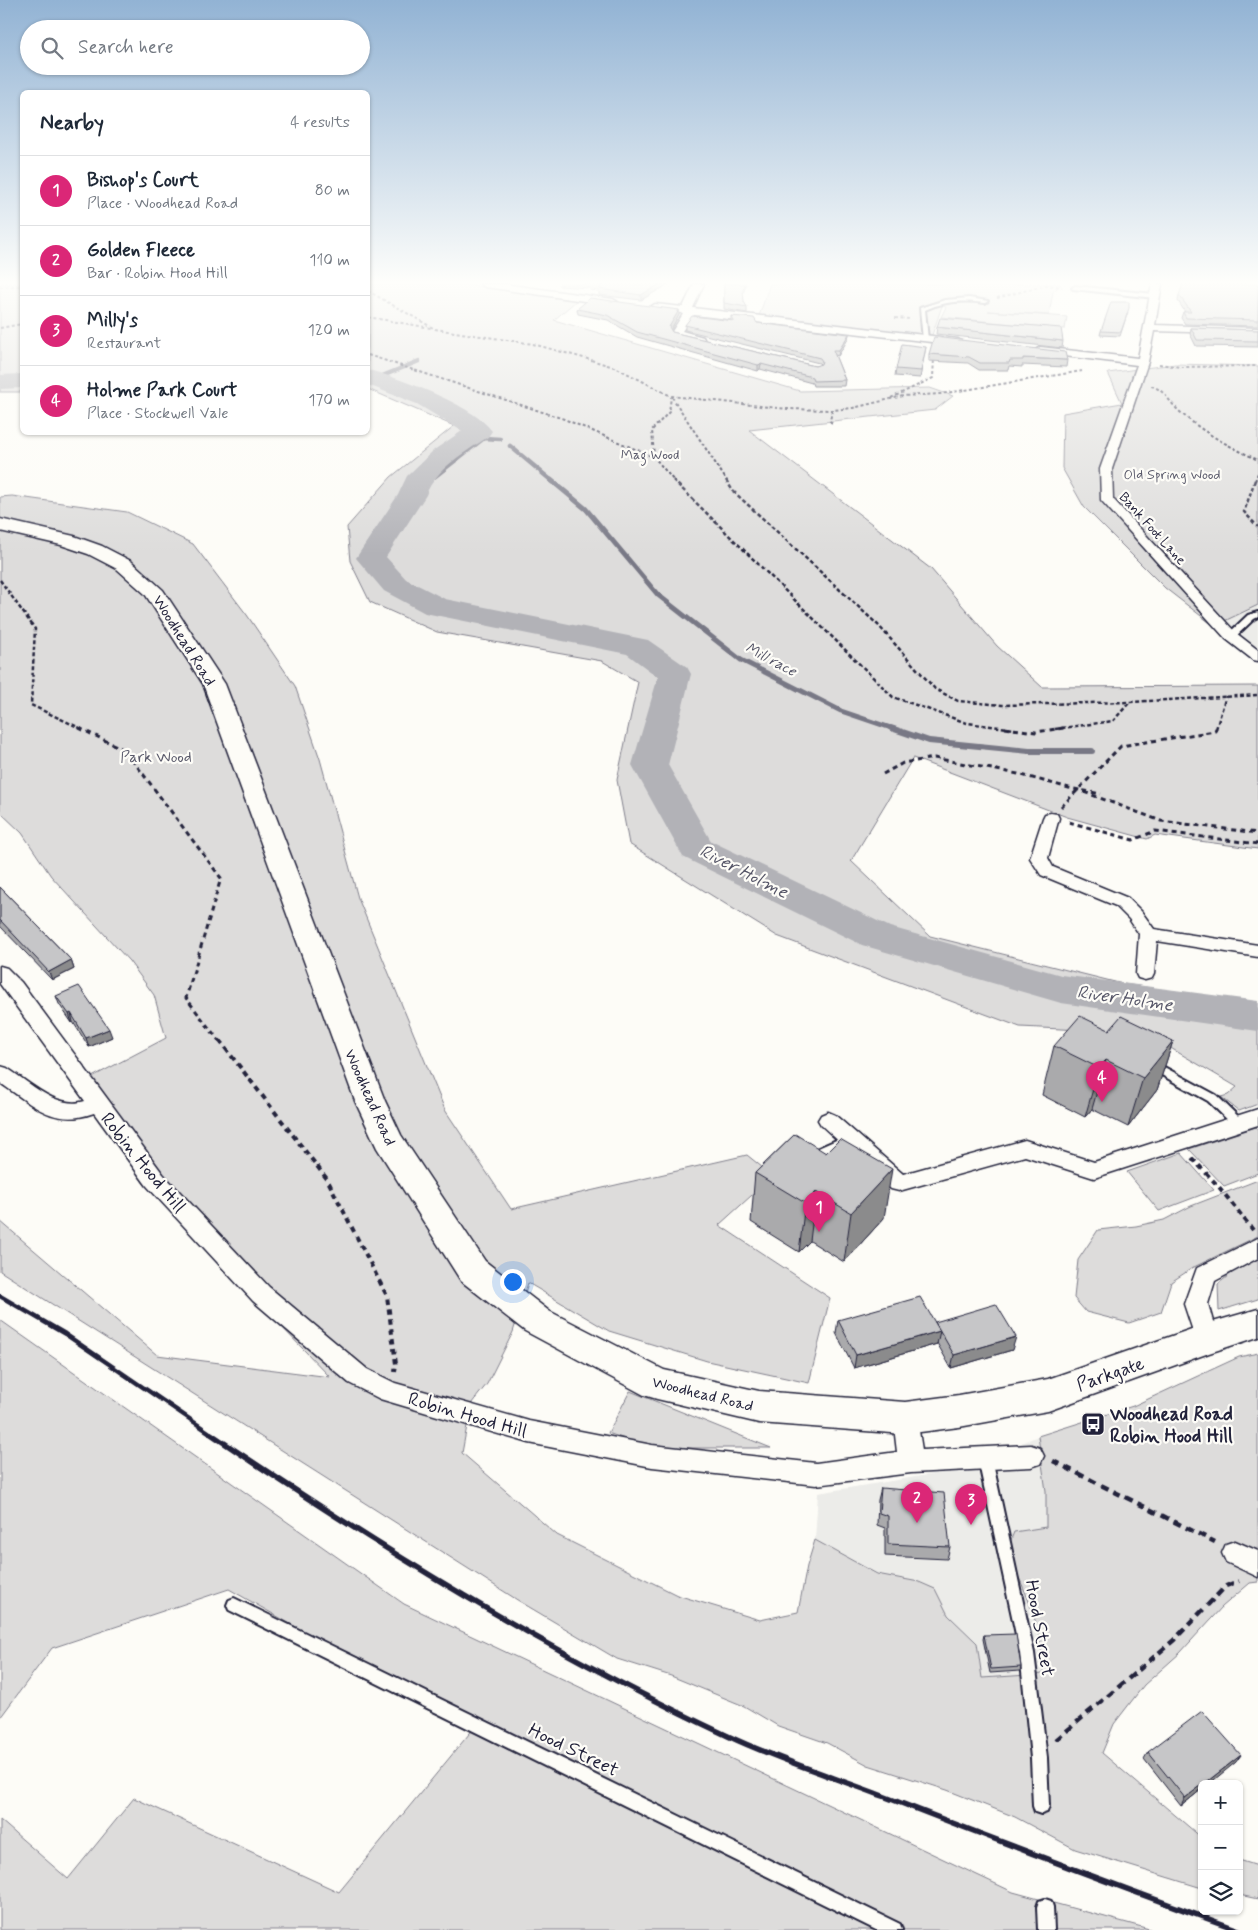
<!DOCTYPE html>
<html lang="en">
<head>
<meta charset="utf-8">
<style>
  body { margin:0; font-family:Mynerve,sans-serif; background:#f6f6f7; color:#1f2937 }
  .controls { position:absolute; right:15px; bottom:15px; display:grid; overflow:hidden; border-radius:8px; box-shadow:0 1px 4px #0004 }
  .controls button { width:45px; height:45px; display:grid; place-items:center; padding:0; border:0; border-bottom:1px solid #e0e1e3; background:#fff; color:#1f2937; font:25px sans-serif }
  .you { position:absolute; left:512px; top:1281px; width:18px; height:18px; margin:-12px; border:4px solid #fff; border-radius:50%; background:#1a73e8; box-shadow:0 0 0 8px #1a73e833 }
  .badge { display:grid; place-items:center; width:32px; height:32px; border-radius:50%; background:#db2777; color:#fff; font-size:16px; font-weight:700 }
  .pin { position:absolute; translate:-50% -41px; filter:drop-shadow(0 1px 2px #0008) }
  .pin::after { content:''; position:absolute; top:26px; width:18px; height:15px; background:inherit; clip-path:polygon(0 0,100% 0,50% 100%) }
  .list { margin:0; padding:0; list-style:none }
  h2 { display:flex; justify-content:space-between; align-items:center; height:65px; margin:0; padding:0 20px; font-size:21px }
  h2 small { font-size:16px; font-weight:400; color:#747a83 }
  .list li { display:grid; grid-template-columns:32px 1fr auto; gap:15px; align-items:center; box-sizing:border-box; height:70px; padding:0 20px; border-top:1px solid #e0e1e3 }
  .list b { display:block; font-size:19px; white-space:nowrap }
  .list p { margin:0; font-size:16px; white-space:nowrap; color:#747a83 }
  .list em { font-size:16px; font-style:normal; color:#747a83 }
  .icon { flex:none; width:28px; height:28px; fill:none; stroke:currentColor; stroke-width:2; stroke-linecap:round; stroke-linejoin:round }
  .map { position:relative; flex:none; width:1258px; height:1930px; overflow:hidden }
  .search { position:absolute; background:#fff; box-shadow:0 1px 4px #0004; left:20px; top:20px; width:350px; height:55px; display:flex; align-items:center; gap:12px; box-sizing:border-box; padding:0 18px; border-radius:28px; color:#747a83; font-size:19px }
  .panel { position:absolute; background:#fff; box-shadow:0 1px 4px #0004; left:20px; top:90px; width:350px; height:345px; border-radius:8px }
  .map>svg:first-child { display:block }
</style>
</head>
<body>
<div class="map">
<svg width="1258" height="1930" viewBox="0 0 1258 1930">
  <rect width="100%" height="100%" fill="#fdfcf7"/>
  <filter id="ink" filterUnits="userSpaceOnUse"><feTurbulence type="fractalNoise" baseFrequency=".02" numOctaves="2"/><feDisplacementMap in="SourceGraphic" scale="10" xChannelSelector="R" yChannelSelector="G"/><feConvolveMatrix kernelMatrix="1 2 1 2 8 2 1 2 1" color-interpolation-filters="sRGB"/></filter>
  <g filter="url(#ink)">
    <g fill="#ecece9">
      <polygon points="1258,605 1258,649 1223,621"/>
      <polygon points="1038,1436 1046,1491 1046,1528 1014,1532 1025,1587 1036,1617 1045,1674 982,1678 977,1643 948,1615 935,1589 919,1582 877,1574 815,1540 818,1493 952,1471"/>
    </g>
    <g fill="#dddcdb" stroke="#807f8b">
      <rect x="0" y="284" width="22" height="108"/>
      <polygon points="368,284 462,284 577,300 554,320 800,391 930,388 953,396 935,410 749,430 931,569 997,646 1042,687 1258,686 1258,849 1155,835 1147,839 1067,817 913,758 851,861 930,936 1123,984 1258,1003 1258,1104 1239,1111 1221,1097 1228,1095 1237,1087 1145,1033 1020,1027 777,936 629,844 617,780 638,682 602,661 437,632 370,602 350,561 347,527 391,477 454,426 368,389"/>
      <polygon points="770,284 1061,284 1053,292 1049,315 988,311 1067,317 1065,329 941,317 946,307 942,306 932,335 759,316"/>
      <polygon points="1175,364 1258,366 1258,605 1214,626 1165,588 1084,507 1062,468 1063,413 1122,403 1108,373"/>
      <path d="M12 496 127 512 193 544 247 615 295 686 320 759 358 898 445 1110 511 1209 747 1155 773 1176 719 1225 830 1298 809 1383 707 1361 609 1331 528 1283 513 1332 487 1384 471 1404 462 1453 557 1535 677 1595 760 1620 798 1612 807 1566 815 1540 877 1574 919 1582 935 1589 948 1615 977 1643 982 1678 1044 1674C1041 1627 1028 1593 1006 1552L1014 1532 1046 1527V1491L1038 1436 1133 1406 1239 1357 1258 1353V1582L1250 1583 1222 1607 1180 1653 1144 1685 1114 1724 1102 1753 1202 1838V1888L1075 1849 1015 1817 947 1790 868 1765 827 1743 778 1726 744 1706 671 1676 617 1659 519 1601 0 1271V1221L157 1355 330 1377 144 1184 75 1086 166 1038 154 995 129 961 51 876 22 833 0 812V497Z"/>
      <polygon points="1256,1127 1258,1129 1258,1173 1224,1186 1189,1149"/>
      <polygon points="1181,1153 1214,1190 1159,1211 1127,1172"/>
      <polygon points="1258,1180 1258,1236 1194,1267 1171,1282 1161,1312 1129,1323 1086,1312 1074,1298 1078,1260 1098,1230 1136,1226 1164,1220 1191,1206"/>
      <polygon points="1258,1259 1258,1299 1219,1311 1218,1284 1239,1267"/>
      <polygon points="0,1320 404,1604 1013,1892 1153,1930 0,1930 0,1820 68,1879 134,1798 339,1892 474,1728 229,1589 52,1648 0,1718"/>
      <polygon points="630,1391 771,1448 650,1448 608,1433"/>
      <polygon points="1239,1860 1258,1866 1258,1899 1239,1895"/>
    </g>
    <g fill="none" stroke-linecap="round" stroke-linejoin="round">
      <g stroke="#787885" stroke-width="4.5">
        <polyline points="375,379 419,361"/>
        <polyline points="510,446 552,481"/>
        <polyline points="429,481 484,438 500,439"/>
      </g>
      <g stroke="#787885" stroke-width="5">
        <polyline points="551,480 586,509 658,595 741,660 841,711 894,729"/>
        <polyline points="412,495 431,480"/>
      </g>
      <polyline stroke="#787885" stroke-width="6" points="891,728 929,741 1029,751 1092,751"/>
      <g fill="#b2b2b7" fill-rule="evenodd">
        <path d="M368 370C398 377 475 406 492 431L488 437C466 452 436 468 426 495L386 557 406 579 445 599 648 640 687 667 691 674 668 765 711 841 890 927 1061 975 1258 1001V1031L1061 1003 862 945 683 857 632 765 658 677 627 654 425 613 384 591 356 558 398 495 407 476 434 450 462 431 417 404 368 385Z"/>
        <polygon points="22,374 22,388 0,389 0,375"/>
      </g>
      <g stroke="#22223b" stroke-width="4">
        <g id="service">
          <polygon points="1075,286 1155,294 1158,296 1155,298 1073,289 1072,288"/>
          <path d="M969 298 988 301 985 303C964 300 944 301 925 310L928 339 923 340 920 308 945 300Z"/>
          <polygon points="1258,612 1258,617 1254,619 1234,638 1228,638 1228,634 1248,615"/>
          <polygon points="1153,1061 1216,1095 1242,1120 1244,1123 1242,1126 1234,1126 1208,1101 1149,1068 1148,1065 1149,1062"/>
          <polygon points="843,1137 847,1138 849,1141 847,1144 815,1159 811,1160 807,1159 805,1156 807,1153"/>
          <polygon points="985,1453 990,1455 992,1459 1034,1653 1047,1758 1049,1806 1047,1812 1041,1814 1035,1812 1033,1806 1031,1758 1020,1653 978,1459 980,1455"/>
          <polygon points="234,1598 900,1924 902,1930 876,1930 229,1610 227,1605 229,1600"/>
          <polygon points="1045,1899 1051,1901 1053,1907 1054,1930 1038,1930 1037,1907 1039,1901"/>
        </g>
      </g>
      <g stroke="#22223b" stroke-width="3">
        <g id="minor">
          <polygon points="480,284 504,284 613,299 618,302 613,305 485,287"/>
          <polygon points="694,284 704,284 693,308 958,339 963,342 958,345 694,315 682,331 703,337 704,339 699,342 672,335 671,333 683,314 682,313 655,310 650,307 655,304 683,307"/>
          <polygon points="1152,284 1162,284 1155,325 1258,328 1258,334 1154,331 1148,362 1112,469 1113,499 1236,633 1258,650 1258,661 1253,660 1226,639 1101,500 1100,469 1137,365 1040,353 1035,350 1040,347 1138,358"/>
          <polygon points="1051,813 1057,814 1059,818 1048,858 1053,867 1128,898 1141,911 1154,929 1258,945 1258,957 1157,941 1154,974 1152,978 1145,980 1138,978 1136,974 1139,934 1129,919 1116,906 1041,875 1030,858 1043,818 1045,814"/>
          <path d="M0 966 7 968 21 982 163 1174 269 1287 367 1369 395 1383 529 1421 652 1445 816 1463 897 1452 893 1418 896 1410 905 1407 914 1410 917 1418 922 1450 1031 1445 1040 1448 1044 1456 1040 1464 1031 1467 911 1473 816 1485 652 1467 529 1443 380 1399 349 1383 253 1301 147 1186 94 1113C53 1128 32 1104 0 1083V1066L7 1068C29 1082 57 1110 85 1101L0 984Z"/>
          <polygon points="1258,1109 1258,1125 1094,1178 1025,1156 899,1191 891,1189 821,1125 818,1120 821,1115 828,1112 835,1115 903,1174 1025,1140 1094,1162"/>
          <polygon points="1258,1238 1258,1258 1215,1281 1208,1304 1218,1339 1214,1346 1206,1349 1198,1346 1184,1304 1197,1268"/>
          <polygon points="1235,1541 1258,1551 1258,1577 1226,1562 1222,1553 1226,1544"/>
        </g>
      </g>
      <g stroke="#22223b" stroke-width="3">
        <polygon id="primary" points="0,519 74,536 102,546 131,561 163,590 225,684 385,1101 401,1135 485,1261 549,1311 664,1370 759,1391 905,1402 959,1395 1048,1379 1206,1324 1258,1309 1258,1337 1209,1353 1048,1411 959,1427 905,1434 759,1423 657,1399 644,1395 525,1331 461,1281 377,1148 355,1101 203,684 145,594 117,569 88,554 61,545 0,531"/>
      </g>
      <g stroke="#22223b" stroke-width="2" stroke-dasharray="3 2.5" stroke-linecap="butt">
        <polyline points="0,287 22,286"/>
        <polyline points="368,291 435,329 533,344 591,360 617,368 671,396 787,409 832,410 853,408 903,396 940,394 1082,371"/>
        <polyline points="997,298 1047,285 1062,287"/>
        <polyline points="368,317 431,328"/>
        <polyline points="895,318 911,319"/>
        <polyline points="0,328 22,324"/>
        <polyline points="368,355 564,419 654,457 674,481"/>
        <polyline points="1159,364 1180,367 1258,366"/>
        <path d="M1151 386C1163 388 1170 403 1179 411 1203 433 1229 446 1258 460"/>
        <polyline points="672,397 727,481"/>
        <polyline points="891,398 933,378 934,358"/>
        <polyline points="832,410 830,421 833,424"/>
        <polyline points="654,457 652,430 669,412 671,397"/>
        <polyline points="1255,481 1258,473"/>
      </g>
      <g stroke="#22223b" stroke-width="2.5" stroke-dasharray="4 2.5" stroke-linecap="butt">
        <polyline points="673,480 893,697 967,723 1015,729"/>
        <polyline points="726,480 733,491 878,625 935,689 958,701 1002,705 1130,702 1258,695"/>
        <polyline points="1255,480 1244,512 1258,527"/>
        <polyline points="0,580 35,629 31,705 82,729"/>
        <polyline points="1055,729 1113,721 1130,702"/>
        <polyline points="1216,729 1226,696"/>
      </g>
      <g stroke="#22223b" stroke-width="3" stroke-dasharray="5 4" stroke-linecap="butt">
        <polyline points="79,728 125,750 221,878 186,998 220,1042"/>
        <polyline points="1005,728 1036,732 1064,728"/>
        <polyline points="883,774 903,763 934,758 1018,774 1069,788 1101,794"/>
        <polyline points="1084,792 1161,821 1258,833"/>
        <polyline points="1061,807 1121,746 1215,731 1216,728"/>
        <polyline points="1069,822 1133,840 1155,831 1258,844"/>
      </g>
      <g stroke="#22223b" stroke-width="4" stroke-dasharray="5.5 4.5" stroke-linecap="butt">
        <polyline points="219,1040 327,1179 387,1296 396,1364 395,1372"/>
        <polyline points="1192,1158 1219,1187 1253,1230"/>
      </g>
      <g stroke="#22223b" stroke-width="4.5" stroke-dasharray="8 5.5" stroke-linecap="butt">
        <polyline points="1053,1461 1215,1542"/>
        <polyline points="1056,1740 1174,1640 1226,1586 1239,1581"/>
      </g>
      <use href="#service" fill="#fdfcf7" fill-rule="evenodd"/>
      <use href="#minor" fill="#fdfcf7" fill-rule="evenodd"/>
      <use href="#primary" fill="#fdfcf7" fill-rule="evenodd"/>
      <polyline stroke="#22223b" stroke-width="4.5" points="0,1296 65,1334 213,1435"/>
      <path stroke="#22223b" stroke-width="5.5" d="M211 1434C378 1547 545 1650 728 1736 776 1759 833 1777 883 1796 1001 1842 1120 1887 1239 1930"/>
    </g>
    <g fill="#aaaaac" stroke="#22223b">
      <polygon points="559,284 669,284 641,300 599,295 599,291 590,290 590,288 559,286"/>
      <polygon points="724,284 746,284 743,294 744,302 747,307 747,313 724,309"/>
      <polygon points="1258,284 1258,326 1185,324 1181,318 1183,312 1185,312 1178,301 1179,295"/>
      <polygon points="577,309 679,310 679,315 671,330 672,332 815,366 821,365 819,363 685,330 685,325 731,321 731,316 757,323 849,334 848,339 838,356 835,355 845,380 844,386 813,386 812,383 760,369 758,371 637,337 608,320 578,314"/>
      <polygon points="1128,312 1120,336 1100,335 1101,331"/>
      <polygon points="937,327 1063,341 1062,348 936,334"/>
      <polygon points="1191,328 1258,330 1258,347 1196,346 1190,334"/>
      <polygon points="926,347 920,378 895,376 896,369"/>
      <polygon points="929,354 1067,360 1066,367 1022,365 1022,367 1009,366 1008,370 979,370 968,363 929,361"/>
      <polygon points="0,887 71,960 74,969 52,980 0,926"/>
      <polygon points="56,996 112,1037 89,1047 73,1022 72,1023 59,1004"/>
      <polygon points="1109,1030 1173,1041 1157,1090 1128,1127 1092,1109 1085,1117 1042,1095 1054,1046"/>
      <polygon points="795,1134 884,1218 844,1262 810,1241 799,1252 751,1222 755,1173"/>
      <polygon points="838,1320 935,1323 1012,1350 951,1368 937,1343 937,1344 854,1368 836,1333"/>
      <polygon points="881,1488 950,1547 947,1559 885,1556 885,1528 877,1525 878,1500"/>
      <polygon points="984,1635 1021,1667 1020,1671 990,1673 983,1639"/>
      <polygon points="1148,1752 1236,1762 1202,1784 1202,1789 1181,1806 1144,1759"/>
    </g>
    <g fill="#8b8b8c" stroke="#22223b">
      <polygon points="660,284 669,284 641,300 641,295"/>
      <polygon points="679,310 679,315 669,332 669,327"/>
      <polygon points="849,334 848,339 838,356 839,350"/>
      <polygon points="761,364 760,369 758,371 758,365"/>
      <polygon points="71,960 74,969 52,980 49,972"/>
      <polygon points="71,1013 73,1022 72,1023 69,1014"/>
      <polygon points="109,1029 112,1037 89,1047 86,1038"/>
      <polygon points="1173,1041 1157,1090 1128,1127 1143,1078"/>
      <polygon points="1106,1060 1092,1109 1085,1117 1099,1068"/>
      <polygon points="892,1169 884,1218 844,1262 851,1213"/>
      <polygon points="816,1192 810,1241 799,1252 805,1203"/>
      <polygon points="940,1331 937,1344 854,1368 856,1355"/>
      <polygon points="1016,1337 1012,1350 951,1368 954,1355"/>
      <polygon points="1241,1755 1236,1762 1209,1784 1204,1784"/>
      <polygon points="1202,1785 1202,1789 1181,1806 1185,1798"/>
    </g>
    <g fill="#c6c6c8" stroke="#22223b">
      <polygon points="590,284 660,284 641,295 599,289 603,285"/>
      <polygon points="724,284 745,284 743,290 744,302 747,307 724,303"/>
      <polygon points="1183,284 1258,284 1258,320 1186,318 1183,312 1191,312 1179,295"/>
      <polygon points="590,298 679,310 669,327 672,332 815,366 821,364 822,361 820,358 685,325 692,316 734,321 731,316 754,318 757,323 849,334 839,350 833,350 845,380 813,381 812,377 761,364 758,365 637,332 607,315 577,309"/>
      <polygon points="1111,302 1129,302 1129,308 1121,332 1101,331"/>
      <polygon points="940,318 1061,328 1063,341 937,327"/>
      <polygon points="1191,328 1258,330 1258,341 1197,340"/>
      <polygon points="934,337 1065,352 1067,360 1023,358 1023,360 1010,360 1009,363 980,363 969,357 929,354"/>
      <polygon points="902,344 926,347 921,371 896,369"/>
      <polygon points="0,887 71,960 49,972 0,920"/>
      <polygon points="79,986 109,1029 86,1038 71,1013 69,1014 56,996"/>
      <polygon points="1080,1016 1109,1030 1121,1016 1173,1041 1143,1078 1106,1060 1099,1068 1054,1046"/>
      <polygon points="795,1134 826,1153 840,1139 892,1169 851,1213 816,1192 805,1203 755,1173"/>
      <polygon points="920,1297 940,1331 856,1355 838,1320"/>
      <polygon points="996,1304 1016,1337 954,1355 935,1322"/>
      <polygon points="881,1488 944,1493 950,1547 888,1544 888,1516 879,1513"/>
      <polygon points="1016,1634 1021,1667 991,1669 984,1635"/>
      <polygon points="1202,1711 1241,1755 1204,1784 1202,1784 1202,1785 1185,1798 1148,1752"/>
    </g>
  </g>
  <linearGradient id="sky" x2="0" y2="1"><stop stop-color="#92b3d4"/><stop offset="0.51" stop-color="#fefefb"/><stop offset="1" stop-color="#fefefb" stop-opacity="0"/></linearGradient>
  <rect width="1258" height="554" fill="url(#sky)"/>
  <defs>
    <g id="bus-square" transform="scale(1.25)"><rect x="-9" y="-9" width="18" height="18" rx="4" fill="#22223b" stroke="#fdfcf7"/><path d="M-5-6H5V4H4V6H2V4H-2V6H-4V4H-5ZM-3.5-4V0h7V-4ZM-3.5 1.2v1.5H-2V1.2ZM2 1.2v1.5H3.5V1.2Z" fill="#fff"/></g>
  </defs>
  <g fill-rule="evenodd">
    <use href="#bus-square" x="1093" y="1424"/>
  </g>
  <g text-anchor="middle" stroke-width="4.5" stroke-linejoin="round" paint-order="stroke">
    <g font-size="14" fill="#5a5a6b" stroke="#fdfcf7">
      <text x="650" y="459">Mag Wood</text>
      <text x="1172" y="479">Old Spring Wood</text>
    </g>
    <g font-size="14" fill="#22223b" stroke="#fdfcf7">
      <text transform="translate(1153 528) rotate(48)" y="5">Bank Foot Lane</text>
    </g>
    <g font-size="15" font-style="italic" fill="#545466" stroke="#fdfcf7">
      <text transform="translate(771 659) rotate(28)" y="5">Mill race</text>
    </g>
    <g font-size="16" fill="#22223b" stroke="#fdfcf7">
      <text transform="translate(185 640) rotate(58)" y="6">Woodhead Road</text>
      <text transform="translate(371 1097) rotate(66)" y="6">Woodhead Road</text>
      <text transform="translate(703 1393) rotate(14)" y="6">Woodhead Road</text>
    </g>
    <g font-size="16" fill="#5a5a6b" stroke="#fdfcf7">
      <text x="156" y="762">Park Wood</text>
    </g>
    <g font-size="18" font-style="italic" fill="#545466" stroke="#fdfcf7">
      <text transform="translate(744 871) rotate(27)" y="6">River Holme</text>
      <text transform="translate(1125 998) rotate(8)" y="6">River Holme</text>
    </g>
    <g font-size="19" fill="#22223b" stroke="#fdfcf7">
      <text transform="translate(144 1162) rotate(51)" y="7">Robin Hood Hill</text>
      <text transform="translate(1110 1373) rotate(-19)" y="7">Parkgate</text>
      <text transform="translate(468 1414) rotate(16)" y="7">Robin Hood Hill</text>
      <text transform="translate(1041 1628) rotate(80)" y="7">Hood Street</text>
      <text transform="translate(574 1749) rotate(26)" y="7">Hood Street</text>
    </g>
    <g font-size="19" font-weight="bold" fill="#22223b" stroke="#fdfcf7" text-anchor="start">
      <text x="1110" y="1420">Woodhead Road<tspan x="1110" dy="22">Robin Hood Hill</tspan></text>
    </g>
  </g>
</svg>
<div class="controls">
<button>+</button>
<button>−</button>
<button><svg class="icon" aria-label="layers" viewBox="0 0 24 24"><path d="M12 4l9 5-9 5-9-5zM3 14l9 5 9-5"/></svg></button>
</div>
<div class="you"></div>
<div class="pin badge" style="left:819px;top:1232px">1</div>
<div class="pin badge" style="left:917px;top:1523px">2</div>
<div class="pin badge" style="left:971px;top:1525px">3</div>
<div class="pin badge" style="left:1102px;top:1102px">4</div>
<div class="search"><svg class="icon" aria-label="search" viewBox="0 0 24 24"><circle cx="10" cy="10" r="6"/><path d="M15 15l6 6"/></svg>Search here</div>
<section class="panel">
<h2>Nearby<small>4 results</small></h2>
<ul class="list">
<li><span class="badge">1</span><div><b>Bishop's Court</b><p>Place · Woodhead Road</p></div><em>80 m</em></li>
<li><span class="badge">2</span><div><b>Golden Fleece</b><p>Bar · Robin Hood Hill</p></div><em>110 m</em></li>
<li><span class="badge">3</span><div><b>Milly's</b><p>Restaurant</p></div><em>120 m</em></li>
<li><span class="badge">4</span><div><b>Holme Park Court</b><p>Place · Stockwell Vale</p></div><em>170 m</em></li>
</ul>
</section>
</div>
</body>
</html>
